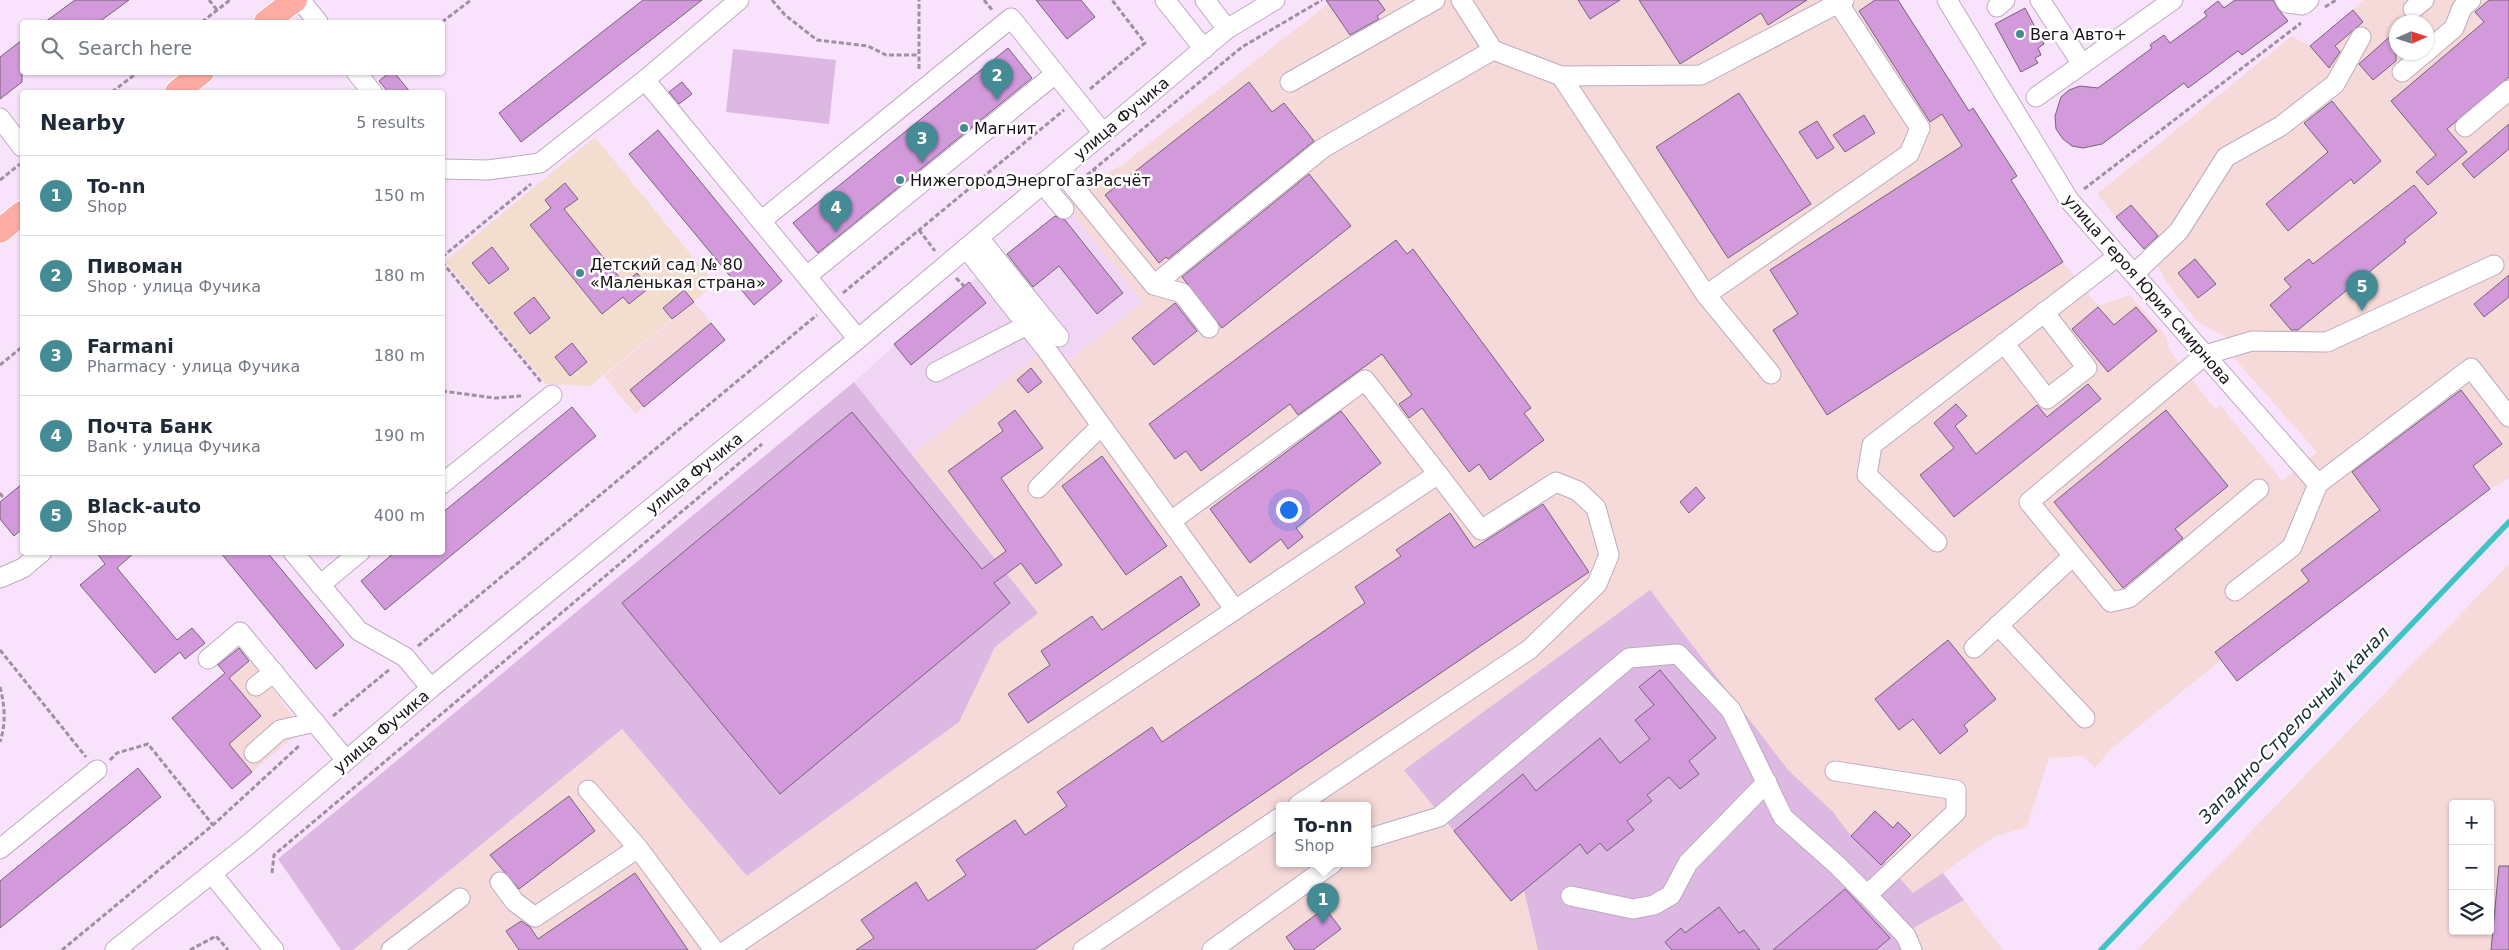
<!DOCTYPE html>
<html lang="en">
<head>
<meta charset="utf-8">
<style>
  body { margin:0; font-family:"DejaVu Sans",sans-serif; background:#f2f2f3; color:#1f2937 }
  .controls { position:absolute; right:15px; bottom:15px; display:grid; overflow:hidden; border-radius:5px; box-shadow:0 1px 4px #0004 }
  .controls button { width:45px; height:45px; display:grid; place-items:center; padding:0; border:0; border-bottom:1px solid #e0e1e3; background:#fff; color:#1f2937; font:25px sans-serif }
  .compass { position:absolute; left:2389px; top:15px; width:45px; height:45px; border-radius:50%; background:#fff; box-shadow:0 1px 4px #0004; rotate:87deg }
  .you { position:absolute; left:1288px; top:509px; width:18px; height:18px; margin:-12px; border:4px solid #fff; border-radius:50%; background:#1a73e8; box-shadow:0 0 0 8px #1a73e833 }
  .badge { display:grid; place-items:center; width:32px; height:32px; border-radius:50%; background:#458b96; color:#fff; font-size:16px; font-weight:700 }
  .pin { position:absolute; translate:-50% -41px; filter:drop-shadow(0 1px 2px #0008) }
  .pin::after { content:''; position:absolute; top:26px; width:18px; height:15px; background:inherit; clip-path:polygon(0 0,100% 0,50% 100%) }
  .popup { position:absolute; left:1276px; top:802px; width:95px; height:65px; box-sizing:border-box; display:grid; place-content:center; border-radius:5px; background:#fff; filter:drop-shadow(0 1px 4px #0005); font-size:16px; white-space:nowrap; color:#747a83 }
  .popup b { font-size:19px; color:#1f2937 }
  .popup::after { content:''; position:absolute; left:50%; top:100%; margin-left:-10px; border:10px solid transparent; border-top-color:#fff }
  .list { margin:0; padding:0; list-style:none }
  h2 { display:flex; justify-content:space-between; align-items:center; height:65px; margin:0; padding:0 20px; font-size:21px }
  h2 small { font-size:16px; font-weight:400; color:#747a83 }
  .list li { display:grid; grid-template-columns:32px 1fr auto; gap:15px; align-items:center; box-sizing:border-box; height:80px; padding:0 20px; border-top:1px solid #e0e1e3 }
  .list b { display:block; font-size:19px; white-space:nowrap }
  .list p { margin:0; font-size:16px; white-space:nowrap; color:#747a83 }
  .list em { font-size:16px; font-style:normal; color:#747a83 }
  .icon { flex:none; width:28px; height:28px; fill:none; stroke:currentColor; stroke-width:2; stroke-linecap:round; stroke-linejoin:round }
  .map { position:relative; flex:none; width:2509px; height:950px; overflow:hidden }
  .search { position:absolute; background:#fff; box-shadow:0 1px 4px #0004; left:20px; top:20px; width:425px; height:55px; display:flex; align-items:center; gap:12px; box-sizing:border-box; padding:0 18px; border-radius:5px; color:#747a83; font-size:19px }
  .panel { position:absolute; background:#fff; box-shadow:0 1px 4px #0004; left:20px; top:90px; width:425px; height:465px; border-radius:5px }
  .map>svg:first-child { display:block }
</style>
</head>
<body>
<div class="map">
<svg width="2509" height="950" viewBox="0 0 2509 950">
  <rect width="100%" height="100%" fill="#f9e3fc"/>
  <polygon fill="#f0d6f4" points="1067,206 1143,302 1064,364 1050,346 912,455 854,382 957,289 959,290 989,269"/>
  <g fill="#f5dad9" fill-rule="evenodd">
    <path d="M1333 0H1898L1960 117 1973 108 2017 176 2011 180 2063 262 2098 306 2130 295 2166 336 2169 350 2215 409 2221 406 2282 481 2317 452 2232 356 2227 338 2197 321 2169 286 2157 265 2097 194 2292 36 2310 46 2364 0H2509V478L2490 489 2237 681 2221 660 2111 749 2095 768 2083 756 2049 758 2027 827 1994 837 1943 873 2003 950H353L622 729 747 876 959 722 995 647 1038 613 912 455 1050 346 1065 364 1143 302 1067 206 1099 178 1122 165ZM2396 22H2426V52H2396ZM1279 805H1367V863H1279Z"/>
    <polygon points="694,302 725,340 635,414 604,376"/>
    <path d="M2509 564V950H2137ZM2453 804H2490V931H2453Z"/>
    <polygon points="251,660 294,718 296,735 232,789 172,718 225,673 230,678"/>
  </g>
  <polygon fill="#f2ddcf" points="595,137 715,284 590,386 546,384 445,261"/>
  <g fill="#dcb8e2">
    <polygon points="733,49 836,60 829,124 726,112"/>
    <polygon points="854,382 1038,613 995,647 959,722 747,876 622,729 353,950 341,950 278,859"/>
    <polygon points="1650,590 1788,770 1833,812 1851,836 1881,865 1885,862 1913,893 1943,873 1964,900 1913,928 1907,950 1538,950 1524,890 1511,901 1404,770"/>
  </g>
  <g fill="none" stroke-linecap="round" stroke-linejoin="round">
    <polyline stroke="#3fc3c5" stroke-width="5.5" points="2101,950 2509,522"/>
  </g>
  <g fill="#d299db" stroke="#766379">
    <polygon points="75,0 129,0 99,22 45,22"/>
    <polygon points="643,0 702,0 521,142 499,113"/>
    <polygon points="1036,0 1081,0 1095,17 1067,39"/>
    <polygon points="1326,0 1378,0 1385,10 1377,16 1379,19 1350,35"/>
    <polygon points="1578,0 1620,0 1590,19"/>
    <polygon points="1639,0 1807,0 1768,25 1761,13 1680,64"/>
    <polygon points="1875,0 1898,0 1969,111 1973,108 2017,176 2011,180 2063,262 1827,415 1773,330 1798,314 1770,270 1962,146 1942,114 1930,122 1859,11"/>
    <polygon points="2235,0 2273,0 2278,9 2288,21 2242,55 2238,51 2188,88 2184,83 2102,144 2083,148 2072,146 2063,139 2056,129 2055,116 2061,97 2069,90 2080,86 2098,88 2152,48 2150,45 2164,35 2170,43 2207,16 2204,12 2218,1 2224,8"/>
    <polygon points="2489,0 2509,0 2509,77 2447,129 2467,152 2428,185 2416,172 2436,155 2391,101 2484,22 2475,12"/>
    <polygon points="2025,8 2044,44 2038,48 2041,55 2035,58 2038,63 2021,72 1995,24"/>
    <polygon points="2353,10 2363,22 2335,46 2340,52 2329,68 2310,46"/>
    <polygon points="2396,31 2396,61 2373,80 2359,64"/>
    <polygon points="22,40 22,82 0,99 0,57"/>
    <polygon points="1008,48 1032,78 818,253 793,223"/>
    <polygon points="390,72 394,72 410,92 388,92 379,81"/>
    <polygon points="682,82 692,94 679,104 669,92"/>
    <polygon points="1249,82 1272,112 1284,103 1314,141 1168,259 1166,257 1159,263 1105,195"/>
    <polygon points="1739,93 1811,204 1728,258 1656,147"/>
    <polygon points="2332,101 2381,161 2354,184 2351,179 2288,231 2266,204 2328,152 2304,123"/>
    <polygon points="1864,115 1875,133 1845,152 1833,135"/>
    <polygon points="1817,121 1834,148 1817,159 1799,132"/>
    <polygon points="2509,124 2509,149 2474,178 2462,164"/>
    <polygon points="658,130 782,281 754,305 629,154"/>
    <polygon points="1309,174 1351,226 1222,328 1182,277"/>
    <polygon points="565,183 578,199 564,209 624,283 637,273 649,288 629,304 623,297 602,314 530,225 551,208 545,200"/>
    <polygon points="2414,185 2437,213 2404,240 2406,242 2298,330 2291,330 2270,305 2291,287 2284,279 2309,259 2313,264"/>
    <polygon points="2131,205 2158,236 2144,249 2116,217"/>
    <polygon points="1055,216 1065,220 1123,293 1097,314 1059,266 1033,287 1007,254"/>
    <polygon points="1396,240 1407,254 1413,249 1531,408 1524,413 1544,440 1490,480 1479,464 1469,472 1422,408 1409,418 1399,404 1412,395 1382,354 1298,415 1290,404 1201,471 1186,451 1175,459 1149,424"/>
    <polygon points="492,247 509,269 489,284 472,263"/>
    <polygon points="2195,259 2216,284 2198,298 2178,273"/>
    <polygon points="2509,275 2509,297 2484,317 2474,304"/>
    <polygon points="969,282 986,303 911,365 894,344"/>
    <polygon points="684,290 694,302 672,319 663,308"/>
    <polygon points="534,297 550,318 530,334 514,313"/>
    <polygon points="1175,303 1197,331 1154,365 1132,338"/>
    <polygon points="2098,307 2114,325 2136,307 2157,331 2108,372 2072,329"/>
    <polygon points="711,323 725,340 644,407 630,390"/>
    <polygon points="572,343 587,362 570,376 555,357"/>
    <polygon points="1031,368 1042,382 1028,393 1017,380"/>
    <polygon points="2088,384 2101,399 1954,517 1920,475 1954,448 1934,423 1956,404 1967,416 1955,426 1976,454 2037,405 2047,417"/>
    <polygon points="2461,390 2502,444 2473,466 2490,489 2237,681 2215,652 2309,581 2301,570 2380,510 2352,472"/>
    <polygon points="572,407 596,436 385,610 361,581 395,552 442,552 442,513"/>
    <polygon points="1015,410 1043,448 1001,478 1062,565 1036,584 1021,563 994,583 1010,603 780,794 622,603 852,412 982,569 1006,551 948,471 1003,431 998,423"/>
    <polygon points="2166,410 2228,486 2175,529 2183,538 2123,588 2054,502"/>
    <polygon points="1341,411 1381,463 1296,528 1303,537 1288,549 1281,539 1250,563 1210,509"/>
    <polygon points="1102,456 1167,546 1126,575 1062,486"/>
    <polygon points="22,484 22,529 14,536 0,519 0,502"/>
    <polygon points="1696,487 1705,498 1689,513 1680,502"/>
    <polygon points="1543,504 1589,572 1034,950 856,950 874,938 861,920 916,882 928,901 966,875 956,860 1015,820 1025,835 1067,806 1057,792 1152,727 1162,742 1365,603 1355,587 1401,556 1396,550 1450,513 1474,548"/>
    <polygon points="96,552 135,552 117,568 177,640 192,628 205,643 185,659 180,652 155,673 80,585 105,564"/>
    <polygon points="220,552 267,552 344,645 316,669"/>
    <polygon points="1181,576 1200,605 1028,723 1008,694 1050,665 1041,651 1092,616 1102,630"/>
    <polygon points="1948,640 1996,699 1964,725 1968,731 1940,754 1913,719 1899,730 1875,699"/>
    <polygon points="239,648 249,661 229,678 261,716 229,744 252,772 232,789 172,718 225,673 218,665"/>
    <polygon points="1660,670 1716,738 1689,761 1699,774 1680,789 1669,777 1647,795 1652,801 1627,821 1634,830 1607,851 1600,843 1587,854 1580,844 1511,901 1454,831 1523,774 1536,791 1600,738 1620,763 1650,739 1635,720 1654,705 1639,687"/>
    <polygon points="138,768 161,797 0,928 0,881"/>
    <polygon points="569,796 595,831 519,889 490,855"/>
    <polygon points="1875,811 1893,828 1898,822 1911,835 1881,865 1851,836"/>
    <polygon points="2499,866 2509,866 2509,950 2491,950"/>
    <polygon points="635,873 688,950 519,950 506,931 521,921 530,927 538,939"/>
    <polygon points="1845,889 1890,938 1876,950 1773,950"/>
    <polygon points="1719,907 1739,933 1744,930 1760,950 1672,950 1665,942 1681,928 1685,933"/>
    <polygon points="1325,908 1341,929 1313,950 1295,950 1286,937"/>
  </g>
  <g fill="none" stroke-linecap="round" stroke-linejoin="round">
    <g stroke="#beaac1" stroke-width="21">
      <g id="minor">
        <polyline points="300,0 318,22"/>
        <polyline points="1165,0 1204,49"/>
        <polyline points="1205,0 1227,29"/>
        <polyline points="1461,0 1493,50"/>
        <polyline points="1947,0 2069,200 2318,484 2471,368 2509,417"/>
        <polyline points="2040,0 2082,64"/>
        <polyline points="2285,0 2287,3 2303,5 2309,0"/>
        <polyline points="1997,7 2005,0"/>
        <polyline points="2413,9 2424,0"/>
        <polyline points="2426,52 2454,28 2462,8 2471,0"/>
        <polyline points="356,72 372,92"/>
        <polyline points="2402,72 2426,52"/>
        <polyline points="1561,76 1706,295"/>
        <polyline points="645,80 858,339"/>
        <polyline points="1290,82 1435,0"/>
        <polyline points="2036,97 2173,0"/>
        <polyline points="0,118 22,147"/>
        <polyline points="2465,127 2509,90"/>
        <polyline points="442,169 488,170 540,163 645,80 739,0"/>
        <polyline points="1060,170 1154,285 1182,293 1209,328"/>
        <polyline points="1042,183 1064,209"/>
        <polyline points="761,221 1011,18 1103,133"/>
        <polyline points="979,238 1059,337"/>
        <polyline points="966,248 1046,349 1235,610"/>
        <polyline points="2134,274 2179,231 2226,157 2281,126 2335,84 2361,37"/>
        <polyline points="807,276 1055,74"/>
        <polyline points="1154,285 1323,148 1493,50 1561,76 1701,75 1844,0"/>
        <polyline points="2004,343 2047,399 2087,368 2044,312"/>
        <polyline points="936,372 1027,325"/>
        <polyline points="1771,374 1706,295 1909,154 1920,128 1839,4"/>
        <polyline points="442,484 552,395"/>
        <polyline points="1038,488 1101,426"/>
        <polyline points="2259,489 2129,598 2111,602 2029,502 2205,355 2252,341 2327,342 2494,265"/>
        <polyline points="1171,521 1365,380 1438,474"/>
        <polyline points="1937,542 1867,475 1872,445 2118,256"/>
        <polyline points="293,552 359,631 405,657 431,688"/>
        <polyline points="0,578 23,568 42,552"/>
        <polyline points="320,585 360,552"/>
        <polyline points="2235,591 2292,547 2318,484"/>
        <polyline points="1998,625 2085,718"/>
        <polyline points="1974,648 2073,556"/>
        <polyline points="208,659 240,632 346,760"/>
        <polyline points="256,686 274,672"/>
        <polyline points="254,753 280,730 315,722"/>
        <polyline points="588,790 638,848 714,950"/>
        <polyline points="1367,839 1439,817 1629,658 1678,654 1731,710 1783,817 1837,865 1867,895 1956,812 1956,790 1835,771"/>
        <polyline points="0,849 97,770"/>
        <polyline points="212,874 274,950"/>
        <polyline points="500,882 515,902 535,917 638,848"/>
        <polyline points="1867,895 1906,936 1912,950"/>
        <polyline points="1571,896 1633,909 1654,905 1671,895 1688,863 1767,782"/>
        <polyline points="115,950 250,843 431,688 858,339 1227,29 1275,0"/>
        <polyline points="391,950 460,898"/>
        <polyline points="727,950 1438,474 1481,530 1556,482 1578,491 1596,508 1609,555 1597,584 1530,649 1298,805"/>
        <polyline points="1083,950 1279,818"/>
        <polyline points="1212,950 1333,863"/>
      </g>
    </g>
    <g stroke="#fff" stroke-width="26">
      <g id="major">
        <polyline points="266,22 295,0"/>
        <polyline points="177,92 202,72"/>
        <polyline points="0,231 22,213"/>
      </g>
    </g>
    <g stroke="#9f8fa1" stroke-width="3" stroke-dasharray="5 2.5" stroke-linecap="butt">
      <polyline points="209,0 217,10"/>
      <polyline points="772,0 785,15 817,40 868,46 886,55 919,55"/>
      <polyline points="984,0 993,11"/>
      <polyline points="2325,7 2336,0"/>
      <polyline points="202,22 230,0"/>
      <polyline points="442,22 471,0"/>
      <polyline points="919,69 919,0"/>
      <polyline points="1090,89 1145,43 1112,0"/>
      <polyline points="112,92 138,72"/>
      <polyline points="1093,169 1099,178"/>
      <polyline points="1087,175 1242,47 1322,0"/>
      <polyline points="0,180 20,164"/>
      <polyline points="2084,189 2301,23"/>
      <polyline points="919,230 935,251"/>
      <polyline points="442,257 531,184"/>
      <polyline points="442,262 542,383"/>
      <polyline points="956,278 964,286"/>
      <polyline points="843,293 1064,110"/>
      <polyline points="0,365 22,347"/>
      <polyline points="442,391 495,398 521,396"/>
      <polyline points="0,493 4,499"/>
      <polyline points="418,646 817,315"/>
      <polyline points="0,650 86,757"/>
      <path d="M0 687C5 706 6 724 0 742"/>
      <polyline points="333,716 390,669"/>
      <polyline points="110,760 117,753 148,744 213,825"/>
      <polyline points="272,873 274,855 762,444"/>
      <polyline points="62,950 213,825 300,745"/>
      <polyline points="190,950 216,936 228,950"/>
    </g>
    <use href="#minor" stroke="#fff" stroke-width="19"/>
    <use href="#major" stroke="#fdaca4" stroke-width="24"/>
  </g>
  <g fill="#458b96" stroke="#fff" stroke-width="2">
    <circle cx="2020" cy="34" r="5"/>
    <circle cx="964" cy="128" r="5"/>
    <circle cx="900" cy="180" r="5"/>
    <circle cx="580" cy="273" r="5"/>
  </g>
  <g text-anchor="middle" stroke-width="5" stroke-linejoin="round" paint-order="stroke">
    <g font-size="16" fill="#181119" stroke="#fff" text-anchor="start">
      <text x="2030" y="40">Вега Авто+</text>
      <text x="974" y="134">Магнит</text>
      <text x="910" y="186">НижегородЭнергоГазРасчёт</text>
      <text x="590" y="270">Детский сад № 80<tspan x="590" dy="18">«Маленькая страна»</tspan></text>
    </g>
    <g font-size="16" fill="#181119" stroke="#fff">
      <text transform="translate(1121 118) rotate(-40)" y="6">улица Фучика</text>
      <text transform="translate(2148 289) rotate(49)" y="6">улица Героя Юрия Смирнова</text>
      <text transform="translate(694 473) rotate(-39)" y="6">улица Фучика</text>
      <text transform="translate(381 731) rotate(-40)" y="6">улица Фучика</text>
    </g>
    <g font-size="18" font-style="italic" fill="#182f2f" stroke="#fff">
      <text transform="translate(2294 725) rotate(-46)" y="6">Западно-Стрелочный канал</text>
    </g>
  </g>
</svg>
<div class="controls">
<button>+</button>
<button>−</button>
<button><svg class="icon" aria-label="layers" viewBox="0 0 24 24"><path d="M12 4l9 5-9 5-9-5zM3 14l9 5 9-5"/></svg></button>
</div>
<svg class="compass" viewBox="-18 -18 36 36"><path d="M0-13l5 13h-10z" fill="#e53935"/><path d="M0 13l5-13h-10z" fill="#747a83"/></svg>
<div class="you"></div>
<div class="pin badge" style="left:1323px;top:924px">1</div>
<div class="popup"><b>To-nn</b>Shop</div>
<div class="pin badge" style="left:997px;top:100px">2</div>
<div class="pin badge" style="left:922px;top:163px">3</div>
<div class="pin badge" style="left:836px;top:232px">4</div>
<div class="pin badge" style="left:2362px;top:311px">5</div>
<div class="search"><svg class="icon" aria-label="search" viewBox="0 0 24 24"><circle cx="10" cy="10" r="6"/><path d="M15 15l6 6"/></svg>Search here</div>
<section class="panel">
<h2>Nearby<small>5 results</small></h2>
<ul class="list">
<li><span class="badge">1</span><div><b>To-nn</b><p>Shop</p></div><em>150 m</em></li>
<li><span class="badge">2</span><div><b>Пивоман</b><p>Shop · улица Фучика</p></div><em>180 m</em></li>
<li><span class="badge">3</span><div><b>Farmani</b><p>Pharmacy · улица Фучика</p></div><em>180 m</em></li>
<li><span class="badge">4</span><div><b>Почта Банк</b><p>Bank · улица Фучика</p></div><em>190 m</em></li>
<li><span class="badge">5</span><div><b>Black-auto</b><p>Shop</p></div><em>400 m</em></li>
</ul>
</section>
</div>
</body>
</html>
